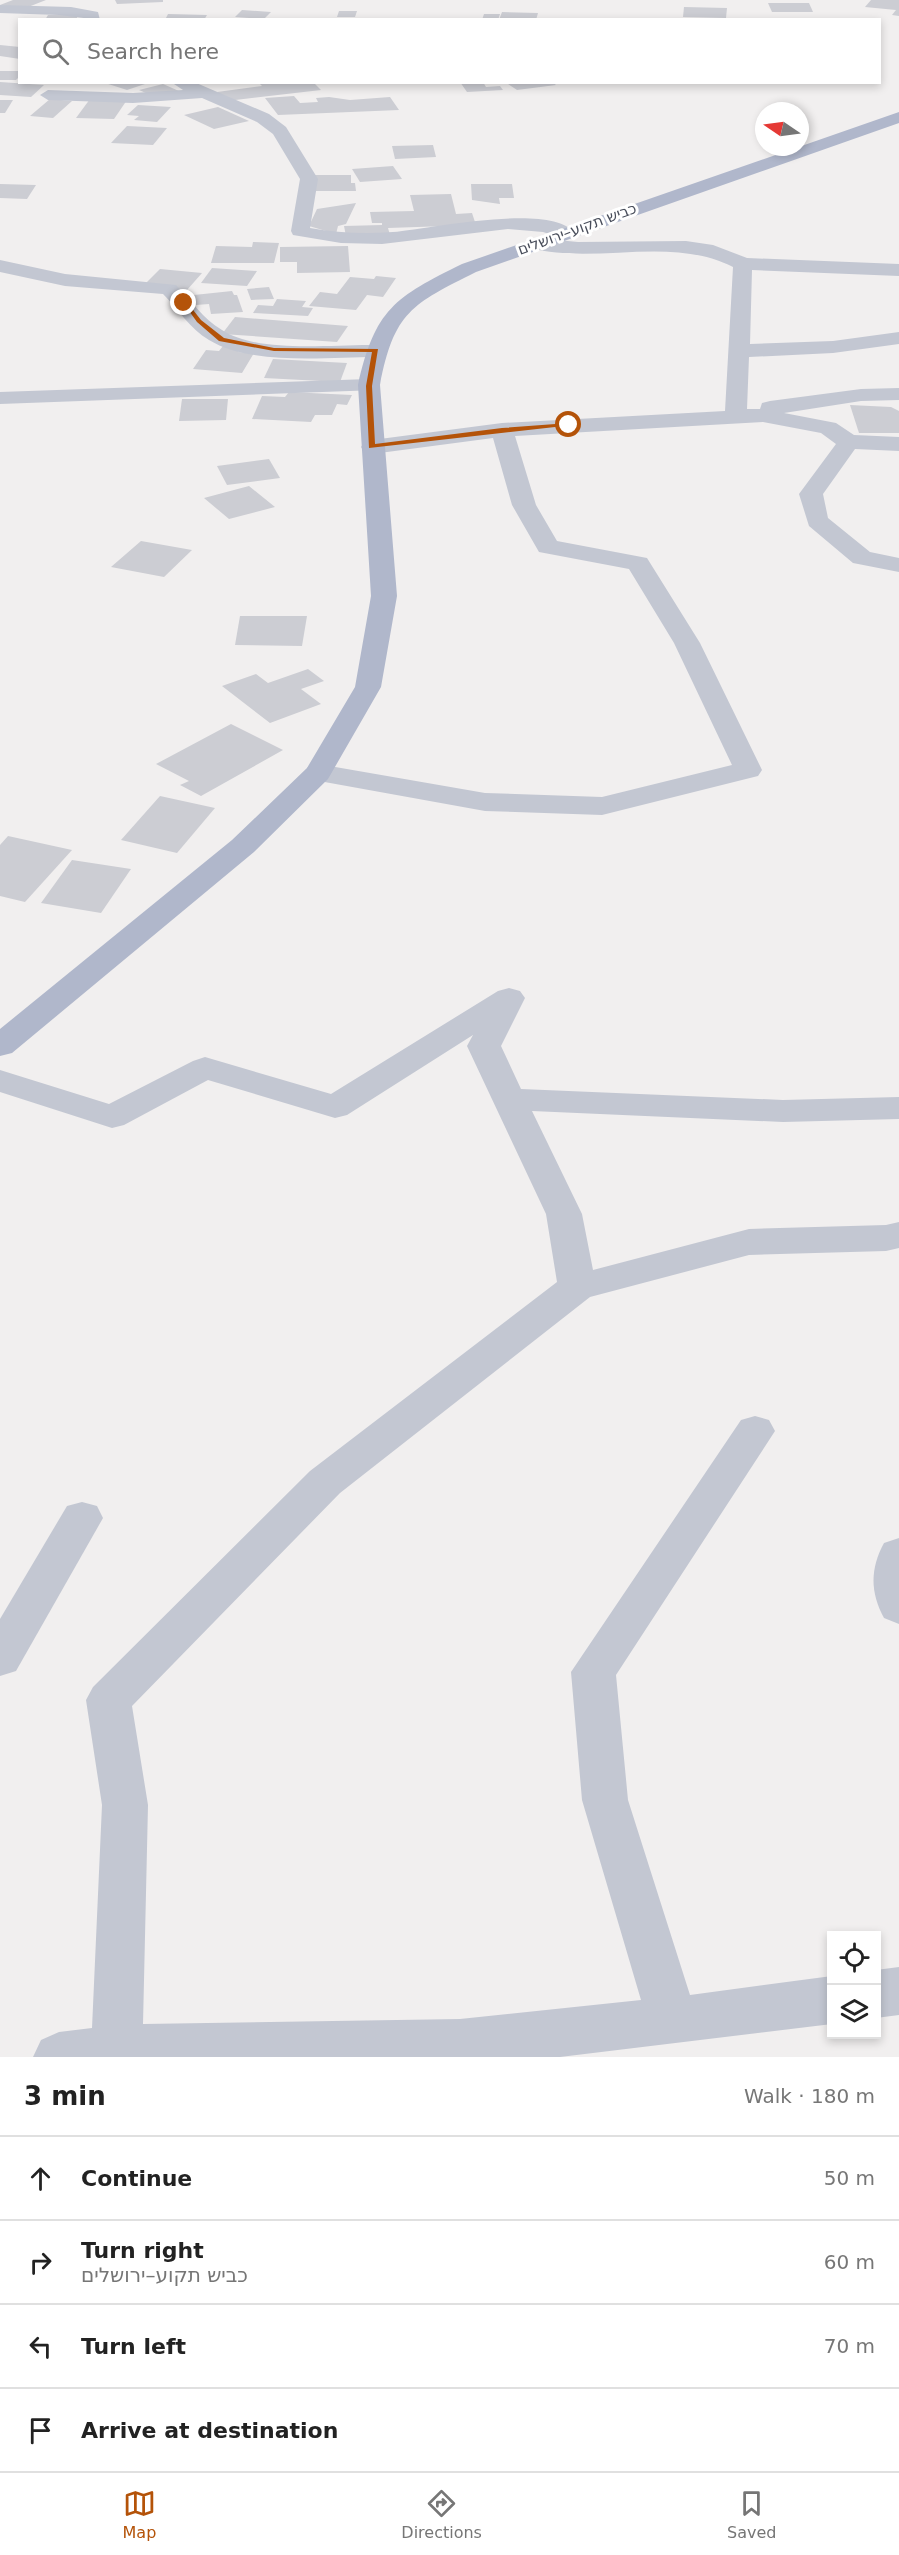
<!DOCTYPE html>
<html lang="en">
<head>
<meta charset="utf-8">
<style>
  body { margin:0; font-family:"DejaVu Sans",Heebo,sans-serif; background:#f6f6f6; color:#222 }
  .controls { position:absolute; right:18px; bottom:18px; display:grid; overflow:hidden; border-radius:0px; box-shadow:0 3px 9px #0003 }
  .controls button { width:54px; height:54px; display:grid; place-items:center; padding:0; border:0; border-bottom:2px solid #e0e0e0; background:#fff; color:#222; font:30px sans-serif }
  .compass { position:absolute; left:755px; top:102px; width:54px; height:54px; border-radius:50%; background:#fff; box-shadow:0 3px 9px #0003; rotate:283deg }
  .stop { position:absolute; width:18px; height:18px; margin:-14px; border:4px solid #b45309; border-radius:50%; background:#fff }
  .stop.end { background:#b45309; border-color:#fff; box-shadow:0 2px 6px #0008 }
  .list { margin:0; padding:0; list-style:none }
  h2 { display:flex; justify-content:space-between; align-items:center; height:78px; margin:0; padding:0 24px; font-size:26px }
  h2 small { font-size:20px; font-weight:400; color:#767676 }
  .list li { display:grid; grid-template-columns:39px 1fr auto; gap:18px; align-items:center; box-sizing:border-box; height:84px; padding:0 24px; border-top:2px solid #e0e0e0 }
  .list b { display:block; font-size:22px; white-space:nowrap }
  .list p { margin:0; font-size:20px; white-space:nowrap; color:#767676 }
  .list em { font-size:20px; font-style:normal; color:#767676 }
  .icon { flex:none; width:33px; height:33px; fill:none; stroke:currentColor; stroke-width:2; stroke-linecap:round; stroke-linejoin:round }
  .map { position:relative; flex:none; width:899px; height:2057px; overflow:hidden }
  .search { position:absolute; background:#fff; box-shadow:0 3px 9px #0003; left:18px; right:18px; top:18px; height:66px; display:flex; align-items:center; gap:15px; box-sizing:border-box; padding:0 21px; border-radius:0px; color:#767676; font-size:22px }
  .sheet { height:414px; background:#fff }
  nav { display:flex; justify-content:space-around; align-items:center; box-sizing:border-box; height:84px; border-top:2px solid #e0e0e0; background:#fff; font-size:16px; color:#767676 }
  nav a { display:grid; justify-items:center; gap:3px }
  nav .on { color:#b45309 }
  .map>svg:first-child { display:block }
</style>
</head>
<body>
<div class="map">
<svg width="899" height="2057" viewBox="0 0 899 2057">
  <rect width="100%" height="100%" fill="#f1efef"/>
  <g fill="#cccdd3">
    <polygon points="13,0 46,0 23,9 0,5"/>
    <polygon points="115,0 163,0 163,2 117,4"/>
    <polygon points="871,0 899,0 899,16 892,15 896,10 865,7"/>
    <polygon points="768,3 809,3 813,12 772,12"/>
    <polygon points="684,7 727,8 726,18 683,17"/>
    <polygon points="242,10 271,12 264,19 235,17"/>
    <polygon points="339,11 357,11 355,17 337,17"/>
    <polygon points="502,12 538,13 536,20 499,20"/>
    <polygon points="168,14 207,15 204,20 165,20"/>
    <polygon points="484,14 500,14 498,20 482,20"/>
    <polygon points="48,15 78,15 76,20 45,20"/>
    <polygon points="0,45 20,47 20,59 0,56"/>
    <polygon points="0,71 20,71 20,76 16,80 0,80"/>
    <polygon points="0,82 44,85 31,97 0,95"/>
    <polygon points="102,82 148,82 148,83 127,90"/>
    <polygon points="258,82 313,82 321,90 227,101 217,92 262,86"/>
    <polygon points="460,82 483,82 486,87 500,86 503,90 467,92"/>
    <polygon points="505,82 552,82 556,85 517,90"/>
    <polygon points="163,84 179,91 155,97 139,90"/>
    <polygon points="294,96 300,103 318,102 316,98 329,97 350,100 390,97 399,110 278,115 265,98"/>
    <polygon points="50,99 72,101 53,118 30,116"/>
    <polygon points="90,99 127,100 114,119 76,118"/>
    <polygon points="0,100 13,100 5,113 0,113"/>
    <polygon points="138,105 171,107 157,122 134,120 139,116 127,115"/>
    <polygon points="218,107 249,121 214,129 184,115"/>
    <polygon points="127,126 167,128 153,145 111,143"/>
    <polygon points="433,145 436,157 395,159 392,146"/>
    <polygon points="393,166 402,179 360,182 352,169"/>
    <polygon points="313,175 351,175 351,183 355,183 356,191 313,191"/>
    <polygon points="0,184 36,185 27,199 0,198"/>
    <polygon points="471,184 512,184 514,198 499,198 500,204 472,200"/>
    <polygon points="451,194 456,214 472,213 476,225 388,228 390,235 346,236 344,226 382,225 382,223 372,223 370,212 414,211 410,195"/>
    <polygon points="356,203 346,224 338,226 336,234 309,226 317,209"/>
    <polygon points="253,242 279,243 274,263 211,263 216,246 252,247"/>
    <polygon points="348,246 350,272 297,273 297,262 280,262 280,247"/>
    <polygon points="212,268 257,271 247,286 201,283"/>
    <polygon points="160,269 202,273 187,290 144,285"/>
    <polygon points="376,276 396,278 383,297 367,295 356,310 309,306 320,292 337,294 350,277 374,279"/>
    <polygon points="269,287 274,299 251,300 247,289"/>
    <polygon points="232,291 234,295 237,295 243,312 211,314 209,304 196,305 194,295"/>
    <polygon points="277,299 306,301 302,307 313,308 308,316 253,313 258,305 273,306"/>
    <polygon points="235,317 348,326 337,342 222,334"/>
    <polygon points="223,346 240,347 238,352 254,353 242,373 193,369 206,350 219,351"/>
    <polygon points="273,359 347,363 340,382 264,378"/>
    <polygon points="289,392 352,395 347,405 337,404 332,415 315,415 311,422 252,419 262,396 285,397"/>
    <polygon points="182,399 228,399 226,420 179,421"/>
    <polygon points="850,405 891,407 899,411 899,433 859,433"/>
    <polygon points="269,459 280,478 227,485 217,466"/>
    <polygon points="249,486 275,507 229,519 204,498"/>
    <polygon points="141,541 192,550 164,577 111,567"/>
    <polygon points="240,616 307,616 302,646 235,645"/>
    <polygon points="308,669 324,681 301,689 321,704 270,723 222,686 256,674 268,683"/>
    <polygon points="231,724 283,750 201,796 180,785 189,781 156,764"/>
    <polygon points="160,796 215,808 177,853 121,840"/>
    <polygon points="8,836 72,850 25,902 0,896 0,845"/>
    <polygon points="72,860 131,869 101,913 41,903"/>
  </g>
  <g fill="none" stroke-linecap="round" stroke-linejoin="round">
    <g fill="#c3c7d2" fill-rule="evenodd">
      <polygon points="0,5 71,7 98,12 100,20 59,15 0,13"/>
      <path d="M171 82H194L269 114 286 127 318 179 310 228C337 233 365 234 393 232 428 229 553 202 574 233L565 239 543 232 508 229 382 244 341 243 293 235 291 231 300 179 273 134 257 122 202 98 133 103 48 100 40 95 48 90 133 93 183 90Z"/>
      <path d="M537 238 578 242 686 241 713 245 747 258 899 264V276L752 270 750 344 833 341 899 332V344L833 353 749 357 747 409H760L762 403 770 401 861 389 899 388V400L861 401 784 413 836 423 854 435 899 437V451L855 449 823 494 828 518 870 552 899 558V572L853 563 809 526 799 494 836 444 821 433 763 422 515 436 536 505 557 541 647 558 700 643 762 770 758 776 602 815 485 811 308 779 304 773 308 767 318 764 485 793 602 797 732 765 674 643 629 569 539 552 512 505 493 438 372 454 364 452 361 447 364 442 372 440 502 423 725 411 733 267C670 235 597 265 530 248L528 244Z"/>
      <path d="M0 260 65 274 176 285C191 300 203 319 222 330 259 354 332 344 376 345L383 347 386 351 383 355 376 357C327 357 252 366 209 340 190 329 178 309 163 294L65 286 0 272Z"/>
      <polygon points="369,379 377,380 380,385 377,390 0,404 0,392"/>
      <polygon points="509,988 520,991 525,998 501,1046 521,1089 783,1100 899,1097 899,1119 783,1122 532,1111 582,1214 593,1270 749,1229 886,1225 899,1222 899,1248 886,1251 749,1255 590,1297 340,1493 132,1706 148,1805 143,2024 460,2019 641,2000 582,1800 571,1672 741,1420 755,1416 769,1420 775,1431 616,1675 628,1800 690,1995 832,1976 832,2024 560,2057 33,2057 41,2040 59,2032 92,2028 102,1805 86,1700 93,1687 310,1471 557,1282 546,1214 467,1046 473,1035 347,1115 335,1118 208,1080 124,1125 112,1128 0,1092 0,1070 109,1104 193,1061 205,1057 331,1094 498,991"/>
      <polygon points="82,1502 97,1506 103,1518 16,1671 0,1676 0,1619 67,1506"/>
      <path d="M899 1538V1624L884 1618C870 1592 870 1569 884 1543Z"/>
      <polygon points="899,1967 899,2015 876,2018 876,1970"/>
    </g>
    <path fill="#b0b7cb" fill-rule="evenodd" d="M899 112V123L476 272C412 304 394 312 380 385L397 596 381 687 328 779 254 852 12 1053 0 1056V1029L232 840 307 768 355 687 371 596 358 385C375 309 395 297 462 264Z"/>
  </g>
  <polygon fill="#b45309" points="182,301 186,301 201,320 224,338 274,348 378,349 372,386 375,444 502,428 569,423 573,425 369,448 366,386 372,352 274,351 219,341 197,322"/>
  <g text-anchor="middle" stroke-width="6" stroke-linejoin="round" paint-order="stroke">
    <g font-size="15" fill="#484d5a" stroke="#fff">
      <text transform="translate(577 229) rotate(-20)" y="5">כביש תקוע–ירושלים</text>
    </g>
  </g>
</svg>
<div class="controls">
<button><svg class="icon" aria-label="locate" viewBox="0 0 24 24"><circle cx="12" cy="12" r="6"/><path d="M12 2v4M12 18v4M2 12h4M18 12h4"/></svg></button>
<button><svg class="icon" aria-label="layers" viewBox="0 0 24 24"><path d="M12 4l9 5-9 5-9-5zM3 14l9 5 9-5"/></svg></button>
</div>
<svg class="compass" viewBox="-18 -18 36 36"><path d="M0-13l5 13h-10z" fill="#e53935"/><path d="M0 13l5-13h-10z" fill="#767676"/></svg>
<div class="stop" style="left:569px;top:425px"></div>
<div class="stop end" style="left:184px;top:303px"></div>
<div class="search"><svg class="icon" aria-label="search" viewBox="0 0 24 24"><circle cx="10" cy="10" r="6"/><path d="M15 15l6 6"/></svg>Search here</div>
</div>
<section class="sheet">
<h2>3 min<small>Walk · 180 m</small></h2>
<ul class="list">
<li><svg class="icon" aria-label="ahead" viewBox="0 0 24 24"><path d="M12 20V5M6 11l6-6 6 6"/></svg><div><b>Continue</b></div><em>50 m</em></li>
<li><svg class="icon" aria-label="right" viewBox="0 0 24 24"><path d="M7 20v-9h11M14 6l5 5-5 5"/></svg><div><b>Turn right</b><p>כביש תקוע–ירושלים</p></div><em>60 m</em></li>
<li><svg class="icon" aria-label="left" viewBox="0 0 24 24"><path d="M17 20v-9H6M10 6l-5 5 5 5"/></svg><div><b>Turn left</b></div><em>70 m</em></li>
<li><svg class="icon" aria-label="arrive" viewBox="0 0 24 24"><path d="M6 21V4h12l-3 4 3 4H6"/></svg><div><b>Arrive at destination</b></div></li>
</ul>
</section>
<nav>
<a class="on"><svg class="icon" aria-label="map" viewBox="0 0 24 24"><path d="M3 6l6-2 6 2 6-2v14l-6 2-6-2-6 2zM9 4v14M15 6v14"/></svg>Map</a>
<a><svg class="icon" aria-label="directions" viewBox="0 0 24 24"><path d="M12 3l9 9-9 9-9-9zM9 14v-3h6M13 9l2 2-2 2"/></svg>Directions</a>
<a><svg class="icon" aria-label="saved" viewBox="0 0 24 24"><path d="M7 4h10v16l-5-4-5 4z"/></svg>Saved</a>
</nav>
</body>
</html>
